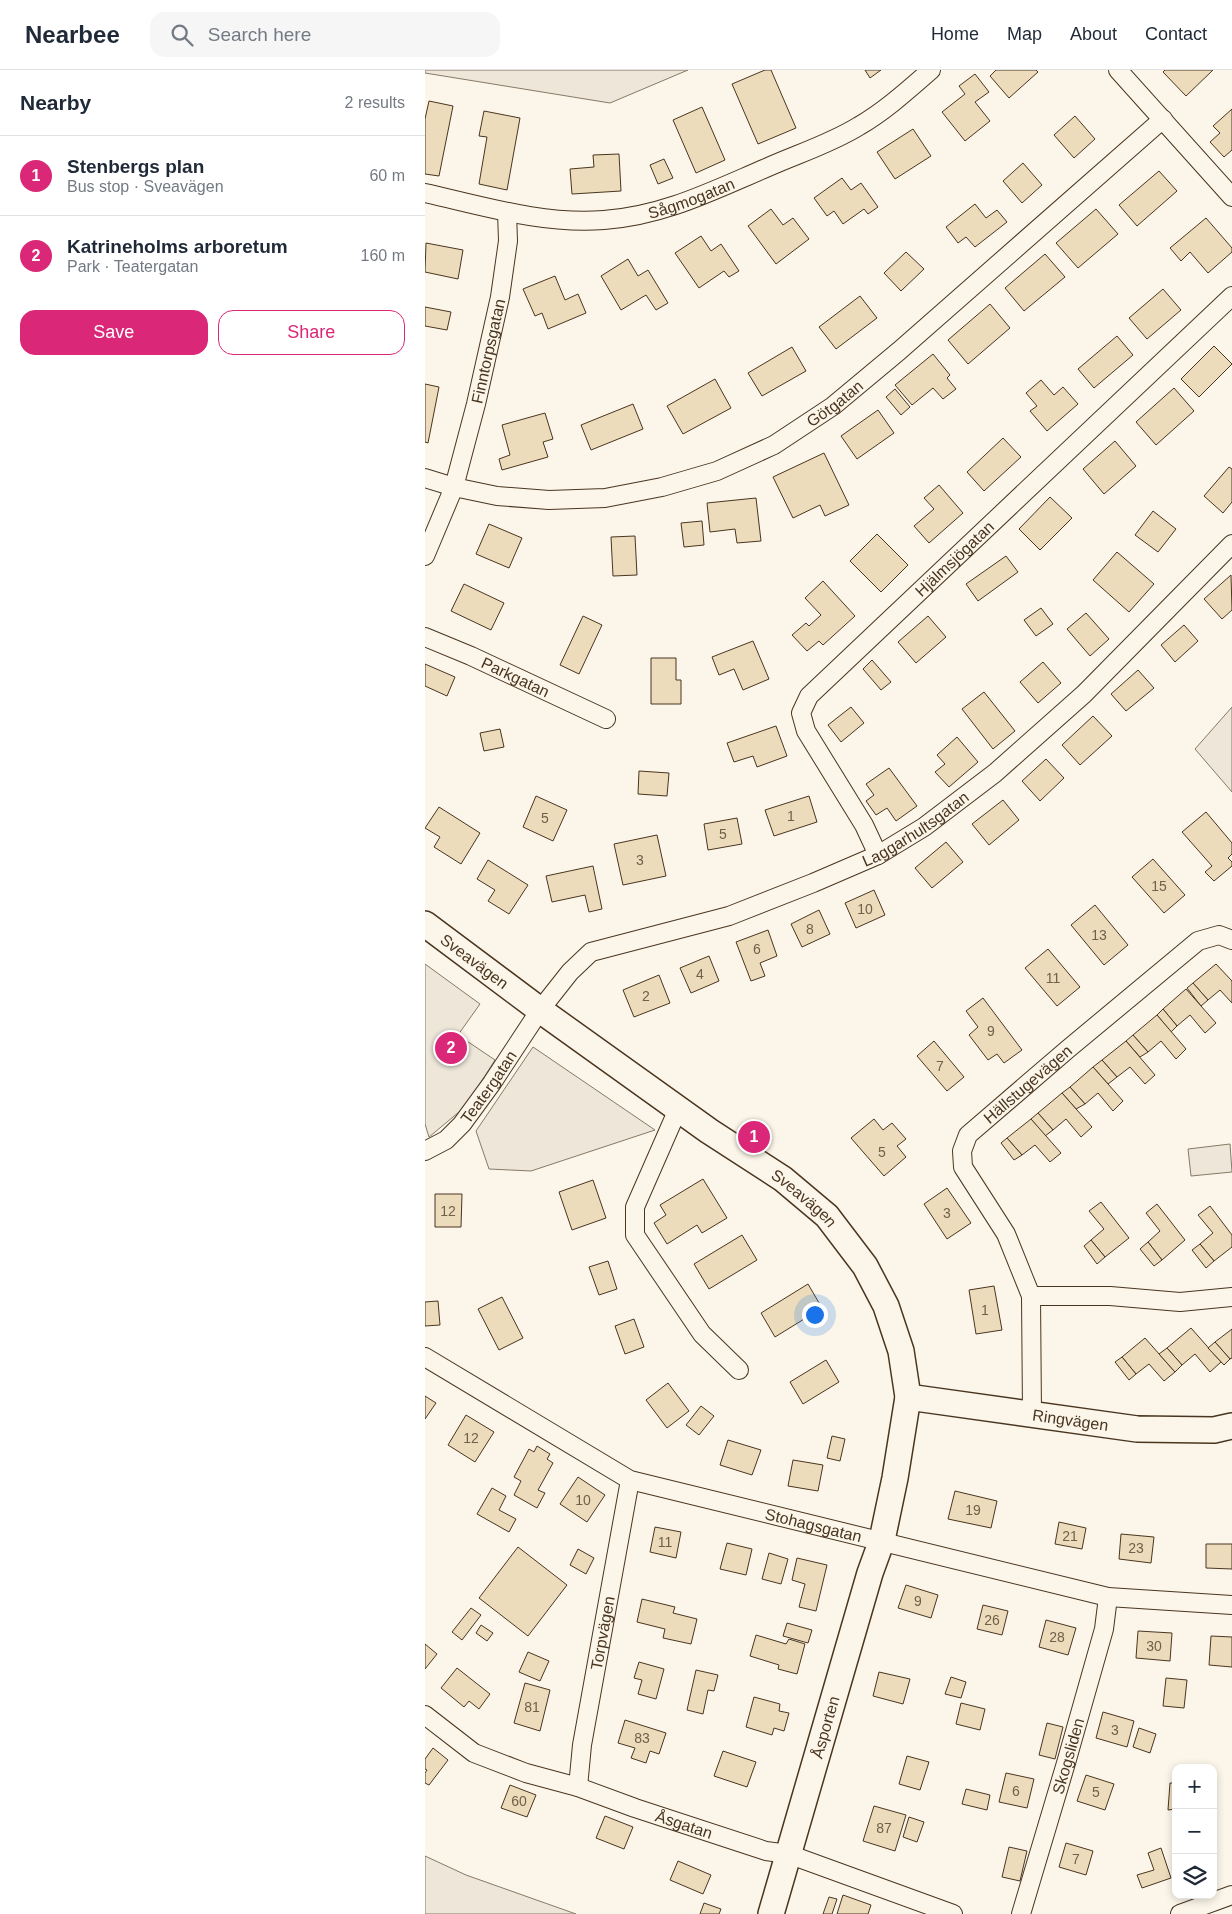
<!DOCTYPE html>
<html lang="en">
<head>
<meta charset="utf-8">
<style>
  body { margin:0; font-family:Arial,sans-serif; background:#f6f6f7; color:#1f2937 }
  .controls { position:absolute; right:15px; bottom:15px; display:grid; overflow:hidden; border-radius:10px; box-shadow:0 2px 8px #0003 }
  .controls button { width:45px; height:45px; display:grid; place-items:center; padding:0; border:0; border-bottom:1px solid #e0e1e3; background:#fff; color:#1f2937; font:25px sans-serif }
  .you { position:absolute; left:389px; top:1244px; width:18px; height:18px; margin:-12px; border:4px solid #fff; border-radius:50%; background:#1a73e8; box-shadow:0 0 0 8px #1a73e833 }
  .badge { display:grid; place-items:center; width:32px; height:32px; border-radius:50%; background:#db2777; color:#fff; font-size:16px; font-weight:700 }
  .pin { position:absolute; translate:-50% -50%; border:2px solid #fff; box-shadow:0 1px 5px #0006 }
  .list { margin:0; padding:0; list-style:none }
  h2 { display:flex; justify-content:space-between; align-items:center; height:65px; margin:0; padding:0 20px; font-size:21px }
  h2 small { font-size:16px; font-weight:400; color:#747a83 }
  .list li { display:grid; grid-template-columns:32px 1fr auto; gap:15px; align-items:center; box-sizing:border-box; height:80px; padding:0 20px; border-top:1px solid #e0e1e3 }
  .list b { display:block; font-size:19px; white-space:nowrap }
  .list p { margin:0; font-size:16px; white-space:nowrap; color:#747a83 }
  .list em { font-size:16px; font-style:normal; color:#747a83 }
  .actions { display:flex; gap:10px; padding:15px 20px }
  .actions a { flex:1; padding:11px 0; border:1px solid #db2777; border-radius:15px; text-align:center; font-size:18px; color:#db2777 }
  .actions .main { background:#db2777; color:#fff }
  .icon { flex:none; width:28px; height:28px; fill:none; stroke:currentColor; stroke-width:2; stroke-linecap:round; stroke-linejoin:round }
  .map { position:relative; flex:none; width:807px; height:1844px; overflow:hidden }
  header { display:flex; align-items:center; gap:30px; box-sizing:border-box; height:70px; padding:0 25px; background:#fff; border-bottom:1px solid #e0e1e3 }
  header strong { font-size:24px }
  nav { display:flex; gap:28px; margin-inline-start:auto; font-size:18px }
  .search { width:350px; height:45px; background:#f6f6f7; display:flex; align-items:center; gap:12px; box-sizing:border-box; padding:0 18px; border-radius:15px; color:#747a83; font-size:19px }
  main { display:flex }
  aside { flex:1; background:#fff }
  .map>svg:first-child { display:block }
</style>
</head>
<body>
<header>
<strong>Nearbee</strong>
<div class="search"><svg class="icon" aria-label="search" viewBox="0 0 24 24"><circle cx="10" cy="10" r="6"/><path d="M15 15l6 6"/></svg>Search here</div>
<nav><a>Home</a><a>Map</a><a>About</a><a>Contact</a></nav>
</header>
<main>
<aside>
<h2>Nearby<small>2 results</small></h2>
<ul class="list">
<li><span class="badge">1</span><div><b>Stenbergs plan</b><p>Bus stop · Sveavägen</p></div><em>60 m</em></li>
<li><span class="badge">2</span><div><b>Katrineholms arboretum</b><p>Park · Teatergatan</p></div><em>160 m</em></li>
</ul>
<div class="actions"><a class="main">Save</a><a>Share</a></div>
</aside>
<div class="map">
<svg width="807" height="1844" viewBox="0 0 807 1844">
  <rect width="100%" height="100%" fill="#fbf6e9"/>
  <g fill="#ede6d9" stroke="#887966">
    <polygon points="0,0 263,0 185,33 0,3"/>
    <polygon points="807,637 807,722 770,679"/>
    <polygon points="0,894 55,934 33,965 70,990 40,1037 4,1067 0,1054"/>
    <polygon points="108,977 230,1060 106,1101 64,1099 51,1061"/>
    <polygon points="805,1074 807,1102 766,1106 763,1079"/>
    <polygon points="0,1786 41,1805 151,1844 0,1844"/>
  </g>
  <g fill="#ecdcbc" stroke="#4a3520">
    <polygon points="340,0 346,0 371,58 333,74 307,14"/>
    <polygon points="440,0 456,0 445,8"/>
    <polygon points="571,0 611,0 613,2 584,28 565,6"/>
    <polygon points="740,0 788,0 761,26 738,2"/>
    <polygon points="550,4 564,22 550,32 565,51 540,71 517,42 540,24 534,16"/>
    <polygon points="4,31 28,36 14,106 0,104 0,49"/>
    <polygon points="277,37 300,90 271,103 248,50"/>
    <polygon points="807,39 807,80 799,87 785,72 795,63 788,56"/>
    <polygon points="59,41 95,48 82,120 54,114 62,67 54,66"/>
    <polygon points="650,46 670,69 649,88 629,65"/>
    <polygon points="488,59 506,86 470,109 452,82"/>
    <polygon points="194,84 196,121 147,124 145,99 169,97 168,85"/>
    <polygon points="239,89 248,108 233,114 225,95"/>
    <polygon points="598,93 617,115 597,133 578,111"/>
    <polygon points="734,101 752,121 712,156 694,135"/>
    <polygon points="417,108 426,120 436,113 453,137 443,144 439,139 418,154 409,141 402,146 389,128"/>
    <polygon points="550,134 561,148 572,140 582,152 550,177 541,167 533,173 521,157"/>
    <polygon points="346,139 358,155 368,148 384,169 351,194 323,156"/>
    <polygon points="671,139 693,164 653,198 631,173"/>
    <polygon points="781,148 807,178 807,182 783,203 765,182 756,191 745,178"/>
    <polygon points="276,166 286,181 296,174 314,201 304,207 299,201 274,218 250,183"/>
    <polygon points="1,173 38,180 33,209 0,202"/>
    <polygon points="481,182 499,199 476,221 459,203"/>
    <polygon points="620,184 640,207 599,241 580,218"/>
    <polygon points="203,189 213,206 223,200 243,233 231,240 221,225 196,240 176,206"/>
    <polygon points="130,206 140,230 153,224 161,243 123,259 117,243 110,246 98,219"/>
    <polygon points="738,219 756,240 722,269 704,248"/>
    <polygon points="435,226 452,248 411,279 394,257"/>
    <polygon points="565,234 585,258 543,294 523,270"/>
    <polygon points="0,237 26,242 22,260 0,256"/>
    <polygon points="692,266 708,285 669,318 653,299"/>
    <polygon points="789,276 807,294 774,327 756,309"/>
    <polygon points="367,277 381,301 337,326 323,303"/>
    <polygon points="508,284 525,305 522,308 531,319 518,329 508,318 487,335 470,315"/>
    <polygon points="290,309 306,338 258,364 242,336"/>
    <polygon points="616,310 629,325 638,317 653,334 622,361 605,341 612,336 601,323"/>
    <polygon points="0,314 14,317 3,373 0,372"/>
    <polygon points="749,318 769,341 731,375 711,352"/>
    <polygon points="470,319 485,337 476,345 461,327"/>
    <polygon points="208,334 218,359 166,380 156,355"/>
    <polygon points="453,340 469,363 432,389 416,366"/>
    <polygon points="120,343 128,369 118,372 123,387 77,400 74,389 85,385 77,355"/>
    <polygon points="578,368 596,387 559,421 542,402"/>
    <polygon points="690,371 711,396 679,424 658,399"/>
    <polygon points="399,383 424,435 400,446 395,435 368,448 348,407"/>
    <polygon points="804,397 807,399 807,432 798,443 779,426"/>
    <polygon points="514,415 538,443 504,473 489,456 509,439 499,428"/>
    <polygon points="625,427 647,448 615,480 594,459"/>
    <polygon points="331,428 336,471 312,473 310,459 285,462 282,433"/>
    <polygon points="728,441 751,459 733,482 710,465"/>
    <polygon points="277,451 279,475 259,477 256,453"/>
    <polygon points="64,454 97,468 84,498 51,484"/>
    <polygon points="452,464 483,495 456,522 425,491"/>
    <polygon points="210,466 212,505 188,506 186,467"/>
    <polygon points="692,482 729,514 704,542 668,510"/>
    <polygon points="581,486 593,502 553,531 541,514"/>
    <polygon points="806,505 807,540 797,549 779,529"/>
    <polygon points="398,511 430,546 398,575 394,571 382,581 367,565 381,553 384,556 396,545 380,528"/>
    <polygon points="39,514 79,533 66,560 26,541"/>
    <polygon points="616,538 628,554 611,566 599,550"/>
    <polygon points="661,543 684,569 665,586 642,559"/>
    <polygon points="158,546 177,555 154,604 135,595"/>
    <polygon points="503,546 521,567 491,593 473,572"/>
    <polygon points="759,555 773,571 750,592 736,575"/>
    <polygon points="328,571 344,609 318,620 309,599 294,605 287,587"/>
    <polygon points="226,588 251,588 251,610 256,610 256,634 226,634"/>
    <polygon points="447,590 466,612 456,620 438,599"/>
    <polygon points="618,592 636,613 613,633 595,612"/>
    <polygon points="0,594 30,607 22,626 0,616"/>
    <polygon points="713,600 729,618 701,641 686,624"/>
    <polygon points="559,622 590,661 568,679 537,639"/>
    <polygon points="426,637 439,653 416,672 403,655"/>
    <polygon points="668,646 687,666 655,695 637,675"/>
    <polygon points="351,656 362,686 332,697 328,686 309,692 302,673"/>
    <polygon points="75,659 79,677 59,681 55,663"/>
    <polygon points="532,667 553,692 524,717 510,702 520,694 512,685"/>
    <polygon points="621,689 639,708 615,731 597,711"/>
    <polygon points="464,698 492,736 471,751 462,738 451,745 441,731 449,725 441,714"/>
    <polygon points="214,701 244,703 242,726 213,724"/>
    <polygon points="111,726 142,740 128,771 98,757"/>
    <polygon points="384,726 392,752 349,766 340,740"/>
    <polygon points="578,730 594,750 564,775 547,754"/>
    <polygon points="14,737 55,763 36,794 9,777 15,767 0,758"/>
    <polygon points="781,742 807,773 807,784 803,788 807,792 807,796 789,811 780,802 787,796 757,762"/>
    <polygon points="312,748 317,774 283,780 279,754"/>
    <polygon points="232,765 241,806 198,815 189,774"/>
    <polygon points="521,772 538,792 507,818 490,798"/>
    <polygon points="728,789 760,825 739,843 707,807"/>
    <polygon points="63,790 103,815 84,844 63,831 70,820 52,809"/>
    <polygon points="168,796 177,839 164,842 160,825 127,832 121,806"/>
    <polygon points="449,820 460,845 431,858 420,833"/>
    <polygon points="670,835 703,875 679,895 646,855"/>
    <polygon points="394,840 405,864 377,877 366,854"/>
    <polygon points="343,860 352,886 335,893 340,906 326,911 311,872"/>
    <polygon points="623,879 655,917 632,936 600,898"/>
    <polygon points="284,886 294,911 266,923 255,898"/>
    <polygon points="791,894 807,911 807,933 795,920 783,930 768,913"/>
    <polygon points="234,905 245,933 209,947 198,920"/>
    <polygon points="768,913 783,930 776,936 762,918"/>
    <polygon points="761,919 791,953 780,963 765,945 752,956 738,939"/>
    <polygon points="558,928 597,980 579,993 572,984 563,990 544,965 553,957 541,941"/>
    <polygon points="738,939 752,956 746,962 732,945"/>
    <polygon points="732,945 761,979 751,989 736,971 723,982 708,965"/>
    <polygon points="708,965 723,982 715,987 701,971"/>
    <polygon points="509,971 539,1007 522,1021 492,986"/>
    <polygon points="701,971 730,1005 720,1014 705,997 692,1007 677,990"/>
    <polygon points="677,990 692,1007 683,1014 668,997"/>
    <polygon points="668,997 698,1031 688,1041 673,1023 660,1034 645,1017"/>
    <polygon points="645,1017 660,1034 651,1039 637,1023"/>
    <polygon points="637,1023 667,1057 656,1067 641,1049 628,1060 613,1043"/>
    <polygon points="613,1043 628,1060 620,1066 606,1049"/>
    <polygon points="449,1049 458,1060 467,1053 481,1069 472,1076 481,1087 459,1106 426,1068"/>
    <polygon points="606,1049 636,1083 625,1092 610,1075 597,1085 582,1068"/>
    <polygon points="582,1068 597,1085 589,1090 576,1073"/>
    <polygon points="278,1109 302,1148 277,1163 272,1155 242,1174 229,1153 241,1145 235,1135"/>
    <polygon points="168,1110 181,1148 147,1160 134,1122"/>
    <polygon points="522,1118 546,1153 522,1169 499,1134"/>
    <polygon points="10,1124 37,1124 36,1157 10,1157"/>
    <polygon points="676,1132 704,1168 680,1187 666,1170 679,1159 664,1141"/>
    <polygon points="732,1134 760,1170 737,1190 723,1172 735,1161 721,1143"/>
    <polygon points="785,1136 807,1165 807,1177 789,1191 775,1174 788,1163 773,1145"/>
    <polygon points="317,1165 332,1190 284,1219 269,1194"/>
    <polygon points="666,1170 680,1187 672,1194 659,1176"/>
    <polygon points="723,1172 737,1190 729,1196 715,1179"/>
    <polygon points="775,1174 789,1191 781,1198 767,1180"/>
    <polygon points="183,1191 192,1219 174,1225 164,1197"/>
    <polygon points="383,1214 397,1238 350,1267 336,1243"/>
    <polygon points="569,1216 577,1260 551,1264 544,1220"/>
    <polygon points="77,1227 98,1268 74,1280 53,1239"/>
    <polygon points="13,1231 15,1255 0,1256 0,1232"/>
    <polygon points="209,1249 219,1277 200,1284 190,1256"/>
    <polygon points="766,1258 796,1292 785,1302 770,1284 757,1295 742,1278"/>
    <polygon points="807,1259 807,1288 805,1289 790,1272"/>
    <polygon points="720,1268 750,1302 739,1311 724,1294 711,1304 697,1287"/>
    <polygon points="790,1272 805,1289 799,1295 783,1278"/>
    <polygon points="742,1278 757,1295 750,1302 734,1284"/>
    <polygon points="697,1287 711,1304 704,1310 690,1292"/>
    <polygon points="401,1290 414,1312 378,1334 365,1312"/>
    <polygon points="243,1313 264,1341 242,1358 221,1330"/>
    <polygon points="0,1326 11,1333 0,1349"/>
    <polygon points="276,1336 289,1346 274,1365 261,1355"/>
    <polygon points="41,1345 69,1362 50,1392 23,1375"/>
    <polygon points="407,1366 420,1369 415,1391 402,1388"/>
    <polygon points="303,1370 336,1380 327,1405 295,1395"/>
    <polygon points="112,1376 125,1384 122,1389 128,1393 113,1420 120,1423 112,1438 89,1425 96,1411 89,1407 104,1379 109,1382"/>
    <polygon points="368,1390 398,1395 393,1421 363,1416"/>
    <polygon points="153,1407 180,1425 162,1452 135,1434"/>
    <polygon points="67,1418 81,1426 74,1440 91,1449 84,1462 52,1444"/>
    <polygon points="530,1421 572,1431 566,1458 523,1449"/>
    <polygon points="634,1452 661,1458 657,1479 630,1474"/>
    <polygon points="230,1457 256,1462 251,1488 225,1482"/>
    <polygon points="696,1464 729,1467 726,1493 694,1489"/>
    <polygon points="302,1473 327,1479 321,1505 295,1499"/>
    <polygon points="781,1474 807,1474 807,1499 781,1498"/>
    <polygon points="93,1477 142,1515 103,1566 54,1528"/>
    <polygon points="153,1479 169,1488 161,1504 145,1495"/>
    <polygon points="344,1483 363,1489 356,1514 337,1509"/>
    <polygon points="372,1488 402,1495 391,1541 374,1537 380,1514 367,1510"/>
    <polygon points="481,1515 513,1525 506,1548 473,1538"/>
    <polygon points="217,1529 250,1537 248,1543 272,1549 266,1574 238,1568 240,1559 212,1552"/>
    <polygon points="558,1535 583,1541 577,1565 552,1559"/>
    <polygon points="46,1538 56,1545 37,1570 27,1562"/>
    <polygon points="621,1550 651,1558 643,1585 614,1577"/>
    <polygon points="362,1553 387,1560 383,1573 358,1566"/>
    <polygon points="56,1555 68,1563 62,1571 51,1563"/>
    <polygon points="713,1561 747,1563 745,1591 711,1588"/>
    <polygon points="331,1565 361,1574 364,1569 380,1574 372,1604 353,1599 354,1595 325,1586"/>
    <polygon points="786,1566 807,1567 807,1597 784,1595"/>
    <polygon points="0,1574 12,1584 0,1599"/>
    <polygon points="103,1582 124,1591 115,1611 94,1602"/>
    <polygon points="214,1592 239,1599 231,1629 213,1624 217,1610 209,1608"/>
    <polygon points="32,1598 65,1624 54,1639 44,1631 39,1637 16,1618"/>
    <polygon points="271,1600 293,1605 289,1621 283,1620 278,1644 262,1640"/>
    <polygon points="454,1602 485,1609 478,1634 448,1626"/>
    <polygon points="526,1607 541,1612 536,1628 520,1624"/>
    <polygon points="741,1608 762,1610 759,1638 738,1636"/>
    <polygon points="100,1613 125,1620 115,1661 89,1653"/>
    <polygon points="329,1627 355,1634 354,1641 364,1643 359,1661 349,1658 347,1665 321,1657"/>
    <polygon points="536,1633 560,1639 555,1660 531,1654"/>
    <polygon points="678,1642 709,1651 702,1677 671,1668"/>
    <polygon points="200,1650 241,1663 234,1684 225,1681 221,1693 206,1688 210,1678 193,1673"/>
    <polygon points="622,1653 638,1657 630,1689 614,1685"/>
    <polygon points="714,1658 731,1664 725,1683 708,1677"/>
    <polygon points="8,1678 23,1690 4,1715 0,1713 0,1703 2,1700 0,1699 0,1689"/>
    <polygon points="298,1681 331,1692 322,1717 289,1706"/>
    <polygon points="482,1686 504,1692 495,1720 474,1714"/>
    <polygon points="581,1703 609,1709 602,1738 574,1732"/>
    <polygon points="661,1705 689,1714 680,1740 652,1731"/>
    <polygon points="745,1713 751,1713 751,1739 743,1740"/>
    <polygon points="85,1715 111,1725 102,1747 76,1738"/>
    <polygon points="541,1719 565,1725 562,1740 537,1734"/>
    <polygon points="449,1736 481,1745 470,1781 438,1771"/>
    <polygon points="180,1746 208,1757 199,1779 171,1768"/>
    <polygon points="484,1747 499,1752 492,1772 478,1767"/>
    <polygon points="641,1773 668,1781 661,1805 634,1797"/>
    <polygon points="584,1777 602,1781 595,1811 577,1807"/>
    <polygon points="736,1778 746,1808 717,1818 712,1805 729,1800 723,1783"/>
    <polygon points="253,1791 286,1805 278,1824 245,1810"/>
    <polygon points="418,1825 446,1835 443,1844 412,1844"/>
    <polygon points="404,1827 412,1829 407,1844 398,1844"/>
    <polygon points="279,1833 296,1839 294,1844 275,1844"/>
  </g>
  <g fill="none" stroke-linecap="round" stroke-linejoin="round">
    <g stroke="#4a3520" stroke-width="20">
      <g id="street">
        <polyline points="693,0 807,127"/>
        <path id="s1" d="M0 123C58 136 119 155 179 150 238 146 287 121 341 98 372 84 405 74 434 56 460 41 483 20 506 0"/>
        <path id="s2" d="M0 408 29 417 72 426 124 430 180 428 237 417 292 401 349 375 408 336 474 281 738 49"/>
        <path id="s3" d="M0 486 29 417 51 334 75 227 83 171 82 142"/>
        <path id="s4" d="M0 567 46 586 181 649"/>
        <path id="s5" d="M453 785 439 755 381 661 376 643 384 626 807 226"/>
        <polyline points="253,1039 210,1137 210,1165 277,1264 314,1300"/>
        <path id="s6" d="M0 1081 21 1070 37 1054 67 1013 115 940 145 902 166 882 304 846 388 813 453 785 499 757 570 703 659 624 807 474"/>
        <polyline points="606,1226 685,1226 755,1232 807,1227"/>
        <path id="s7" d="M0 1287 205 1410 683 1527 807 1535"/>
        <path id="s8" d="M607 1344 606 1226 581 1164 538 1097 537 1081 543 1065 643 979 773 871 794 865 807 870"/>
        <path id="s9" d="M0 1645 49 1683 101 1703 153 1717 210 1738 341 1781 363 1784 528 1844"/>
        <path id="s10" d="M153 1717 157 1675 205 1410"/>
        <path id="s11" d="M596 1844 641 1693 679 1559 683 1527"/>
        <polyline points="755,1844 807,1825"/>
      </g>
    </g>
    <g stroke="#4a3520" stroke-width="28">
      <g id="secondary">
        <path id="s12" d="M0 854 115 940 284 1061 358 1109 402 1146 440 1196 461 1236 476 1281 483 1327 470 1408 457 1470 445 1503 346 1844"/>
        <path id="s13" d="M483 1327 712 1359 789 1360 807 1356"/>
      </g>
    </g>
    <use href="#street" stroke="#fbf6e9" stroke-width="18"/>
    <use href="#secondary" stroke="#fbf6e9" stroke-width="25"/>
  </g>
  <g text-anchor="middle" stroke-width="4" stroke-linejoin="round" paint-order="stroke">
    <g font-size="14" fill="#725f47">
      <text x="366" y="751">1</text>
      <text x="120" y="753">5</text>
      <text x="298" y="769">5</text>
      <text x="215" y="795">3</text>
      <text x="734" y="821">15</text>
      <text x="440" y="844">10</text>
      <text x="385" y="864">8</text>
      <text x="674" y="870">13</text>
      <text x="332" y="884">6</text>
      <text x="275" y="909">4</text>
      <text x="628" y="913">11</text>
      <text x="221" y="931">2</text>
      <text x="566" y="966">9</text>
      <text x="515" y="1001">7</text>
      <text x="457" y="1087">5</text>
      <text x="23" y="1146">12</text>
      <text x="522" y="1148">3</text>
      <text x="560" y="1245">1</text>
      <text x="46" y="1373">12</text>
      <text x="158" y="1435">10</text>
      <text x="548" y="1445">19</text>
      <text x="645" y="1471">21</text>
      <text x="240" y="1477">11</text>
      <text x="711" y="1483">23</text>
      <text x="493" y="1536">9</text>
      <text x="567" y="1555">26</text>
      <text x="632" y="1572">28</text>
      <text x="729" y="1581">30</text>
      <text x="107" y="1642">81</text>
      <text x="690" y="1665">3</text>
      <text x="217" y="1673">83</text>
      <text x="591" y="1726">6</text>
      <text x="671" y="1727">5</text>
      <text x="94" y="1736">60</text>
      <text x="459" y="1763">87</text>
      <text x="651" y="1794">7</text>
    </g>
    <g font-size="16" fill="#4a3520" stroke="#fbf6e9">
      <text dy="6" stroke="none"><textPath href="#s1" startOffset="272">Sågmogatan</textPath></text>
      <text dy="6" stroke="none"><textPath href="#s3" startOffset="215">Finntorpsgatan</textPath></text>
      <text dy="6" stroke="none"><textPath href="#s2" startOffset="434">Götgatan</textPath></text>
      <text dy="6" stroke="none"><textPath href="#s5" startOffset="381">Hjälmsjögatan</textPath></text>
      <text dy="6" stroke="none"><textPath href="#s4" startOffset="99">Parkgatan</textPath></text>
      <text dy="6" stroke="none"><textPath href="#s6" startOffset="611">Laggarhultsgatan</textPath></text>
      <text dy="6" stroke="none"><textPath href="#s12" startOffset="62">Sveavägen</textPath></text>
      <text dy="6" stroke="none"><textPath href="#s8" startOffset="376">Hällstugevägen</textPath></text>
      <text dy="6" stroke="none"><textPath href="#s6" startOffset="92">Teatergatan</textPath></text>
      <text dy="6" stroke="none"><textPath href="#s12" startOffset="468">Sveavägen</textPath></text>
      <text dy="6" stroke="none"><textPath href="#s13" startOffset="164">Ringvägen</textPath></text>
      <text dy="6" stroke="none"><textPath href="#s7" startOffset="428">Stohagsgatan</textPath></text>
      <text dy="6" stroke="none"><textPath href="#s10" startOffset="156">Torpvägen</textPath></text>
      <text transform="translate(400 1657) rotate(-74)" y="6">Åsporten</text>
      <text dy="6" stroke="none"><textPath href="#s11" startOffset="165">Skogsliden</textPath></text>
      <text dy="6" stroke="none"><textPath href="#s9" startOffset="284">Åsgatan</textPath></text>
    </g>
  </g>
</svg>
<div class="controls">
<button>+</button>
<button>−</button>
<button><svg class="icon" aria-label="layers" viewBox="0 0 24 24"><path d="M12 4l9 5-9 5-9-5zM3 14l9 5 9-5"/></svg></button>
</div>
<div class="you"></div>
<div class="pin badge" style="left:329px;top:1067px">1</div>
<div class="pin badge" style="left:26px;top:978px">2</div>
</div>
</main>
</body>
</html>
